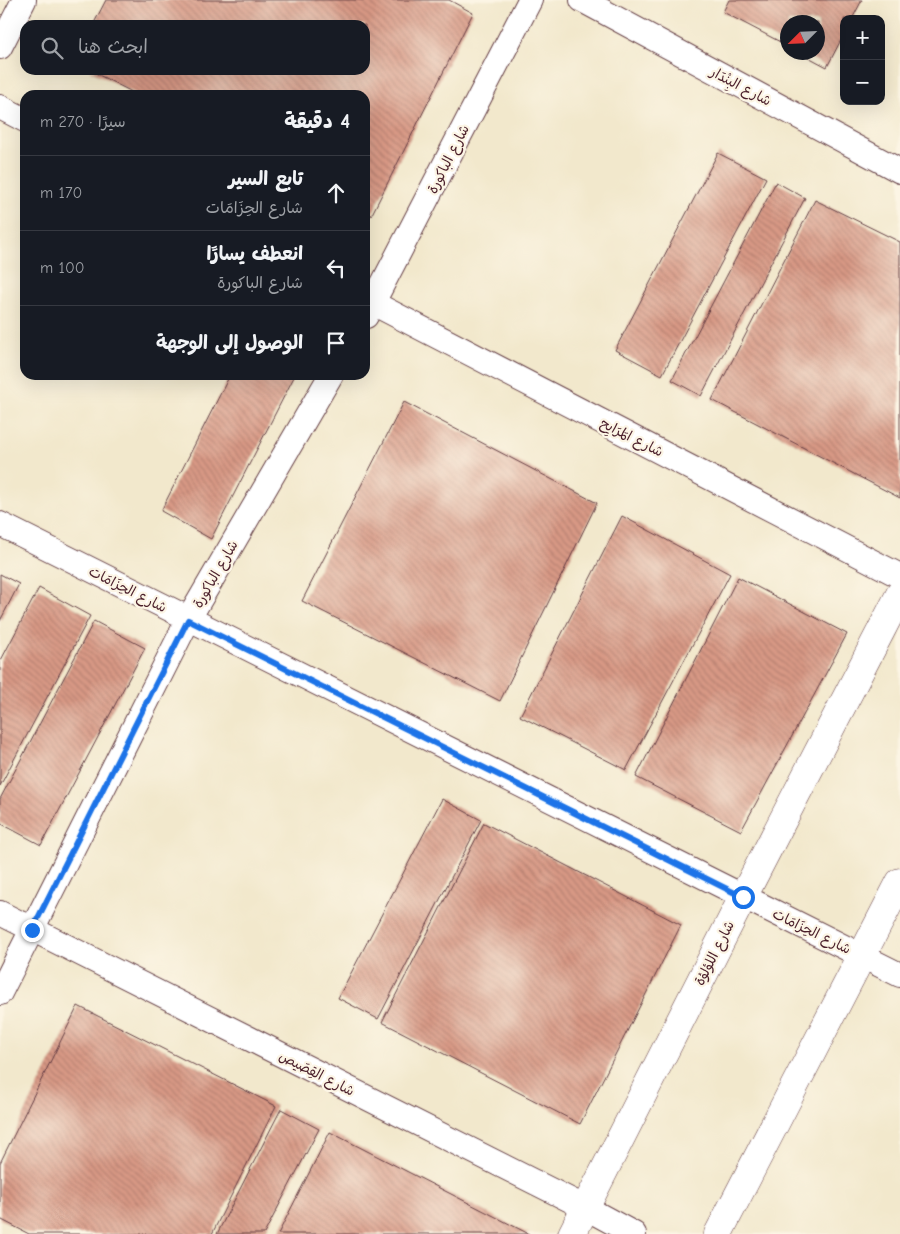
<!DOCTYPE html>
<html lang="ar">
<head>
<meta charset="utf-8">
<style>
  body { margin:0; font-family:"Comic Neue","Playpen Sans Arabic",sans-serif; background:#20242c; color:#f1f3f6; direction:rtl }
  .controls { position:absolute; right:15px; top:15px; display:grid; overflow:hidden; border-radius:10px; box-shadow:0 5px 20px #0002 }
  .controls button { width:45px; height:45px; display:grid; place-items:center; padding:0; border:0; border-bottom:1px solid #363941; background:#171b24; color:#f1f3f6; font:25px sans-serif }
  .compass { position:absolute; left:780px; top:15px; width:45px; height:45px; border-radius:50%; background:#171b24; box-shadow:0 5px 20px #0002; rotate:246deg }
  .stop { position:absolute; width:15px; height:15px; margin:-11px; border:4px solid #1a73e8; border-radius:50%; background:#fff }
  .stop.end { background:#1a73e8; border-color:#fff; box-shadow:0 1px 5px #0008 }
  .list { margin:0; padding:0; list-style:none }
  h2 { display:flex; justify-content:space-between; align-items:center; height:65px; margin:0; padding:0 20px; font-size:21px }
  h2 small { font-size:16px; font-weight:400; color:#9ea1a6 }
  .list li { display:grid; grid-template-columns:32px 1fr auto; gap:15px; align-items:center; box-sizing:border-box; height:75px; padding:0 20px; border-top:1px solid #363941 }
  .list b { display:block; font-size:19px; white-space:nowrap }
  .list p { margin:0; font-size:16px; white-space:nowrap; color:#9ea1a6 }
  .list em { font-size:16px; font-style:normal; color:#9ea1a6 }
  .icon { flex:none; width:28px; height:28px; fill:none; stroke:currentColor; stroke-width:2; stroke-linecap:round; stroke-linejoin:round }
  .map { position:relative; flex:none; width:900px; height:1234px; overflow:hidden; direction:ltr }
  .search { position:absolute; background:#171b24; box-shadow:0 5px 20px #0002; left:20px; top:20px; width:350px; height:55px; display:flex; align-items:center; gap:12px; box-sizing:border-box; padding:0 18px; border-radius:15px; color:#9ea1a6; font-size:19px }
  .panel { position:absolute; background:#171b24; box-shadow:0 5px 20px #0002; left:20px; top:90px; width:350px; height:290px; border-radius:15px; direction:rtl }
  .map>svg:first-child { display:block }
</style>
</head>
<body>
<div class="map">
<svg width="900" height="1234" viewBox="0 0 900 1234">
  <defs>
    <pattern id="building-back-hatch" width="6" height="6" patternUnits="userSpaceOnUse" patternTransform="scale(1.25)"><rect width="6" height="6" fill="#d89985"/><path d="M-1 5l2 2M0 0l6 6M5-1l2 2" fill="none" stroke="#b17c6d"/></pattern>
  </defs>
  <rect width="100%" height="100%" fill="#fcf5e5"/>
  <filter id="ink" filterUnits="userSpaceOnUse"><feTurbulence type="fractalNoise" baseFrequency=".02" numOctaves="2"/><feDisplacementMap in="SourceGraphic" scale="10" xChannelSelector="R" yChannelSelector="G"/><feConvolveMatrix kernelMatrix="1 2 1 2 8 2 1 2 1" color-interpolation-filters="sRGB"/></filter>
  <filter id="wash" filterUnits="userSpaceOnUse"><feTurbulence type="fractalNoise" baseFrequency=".0096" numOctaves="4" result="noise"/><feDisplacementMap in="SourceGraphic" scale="20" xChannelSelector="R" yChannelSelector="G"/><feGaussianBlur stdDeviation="1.12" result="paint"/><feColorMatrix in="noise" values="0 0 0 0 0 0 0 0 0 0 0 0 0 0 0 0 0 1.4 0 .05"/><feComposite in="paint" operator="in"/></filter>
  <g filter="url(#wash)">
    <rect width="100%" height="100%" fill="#f2e8cc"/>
    <g id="blocks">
      <g fill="url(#building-back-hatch)">
        <polygon points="106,0 449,0 473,13 371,216 365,213 365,95 138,95 89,70 365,70 365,25 93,25"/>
        <polygon points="729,0 862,0 852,19 844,19 844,34 827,67 799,52 818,52 818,22 788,22 788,46 723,12"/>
        <polygon points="718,153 766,178 662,375 615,350"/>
        <polygon points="776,182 805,198 701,396 672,380"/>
        <polygon points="815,200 900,242 900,498 712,400"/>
        <polygon points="230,375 295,375 211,539 161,511"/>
        <polygon points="404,402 597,503 500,701 302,601"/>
        <polygon points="622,516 730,574 626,770 520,716"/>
        <polygon points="0,574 19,584 0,621"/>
        <polygon points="738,577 847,634 741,831 636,777"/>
        <polygon points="39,588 90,616 0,786 0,662"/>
        <polygon points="94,621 145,648 41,845 0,823 0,799"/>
        <polygon points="442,799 481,820 378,1019 338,998"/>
        <polygon points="484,823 681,925 580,1124 382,1022"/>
        <polygon points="78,1006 276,1106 212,1234 29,1234 0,1219 0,1163"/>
        <polygon points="281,1109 319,1129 264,1234 217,1234"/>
        <polygon points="330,1132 529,1234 278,1234"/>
      </g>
    </g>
  </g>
  <g filter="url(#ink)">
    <use href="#blocks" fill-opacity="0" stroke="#633d43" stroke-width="1"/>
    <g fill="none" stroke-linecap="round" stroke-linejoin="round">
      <g stroke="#633d43" stroke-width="26">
        <g id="street">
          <polyline points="582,0 900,171"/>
          <polyline points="0,47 24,0"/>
          <polyline points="0,107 25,120"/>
          <polyline points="365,299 900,576"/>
          <polyline points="366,316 530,0"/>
          <polyline points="0,524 900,975"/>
          <polyline points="0,913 586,1208 634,1234"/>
          <polyline points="0,993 188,620 331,375"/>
        </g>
      </g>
      <g stroke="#633d43" stroke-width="29">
        <g id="secondary">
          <polyline points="572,1234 743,897 900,594"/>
          <polyline points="718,1234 900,882"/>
        </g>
      </g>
      <use href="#street" stroke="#fff" stroke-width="24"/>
      <use href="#secondary" stroke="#fff" stroke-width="28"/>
    </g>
  </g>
  <g fill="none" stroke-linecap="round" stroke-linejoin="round" filter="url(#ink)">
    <polyline stroke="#1a73e8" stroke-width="6" points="32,930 188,620 743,897"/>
  </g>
  <g text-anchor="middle" stroke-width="4.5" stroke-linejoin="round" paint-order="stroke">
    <g font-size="14" fill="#4a1f2b" stroke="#fcf5e5">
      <text transform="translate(741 86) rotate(28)" y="5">شارع البِنْدَار</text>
      <text transform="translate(448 159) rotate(-63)" y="5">شارع الباكورة</text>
      <text transform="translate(632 437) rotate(27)" y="5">شارع المَرَايِح</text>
      <text transform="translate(215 574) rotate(-60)" y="5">شارع الباكورة</text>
      <text transform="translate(128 589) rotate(27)" y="5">شارع الحِزَامَات</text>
      <text transform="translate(812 931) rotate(26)" y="5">شارع الحِزَامَات</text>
      <text transform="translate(714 953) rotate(-63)" y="5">شارع اللؤلؤة</text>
      <text transform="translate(317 1073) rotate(27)" y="5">شارع القِصَيص</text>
    </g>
  </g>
</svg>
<div class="controls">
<button>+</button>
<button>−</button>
</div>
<svg class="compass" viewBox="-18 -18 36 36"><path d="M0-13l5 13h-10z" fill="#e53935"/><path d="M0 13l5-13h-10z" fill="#9ea1a6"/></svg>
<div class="stop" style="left:743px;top:897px"></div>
<div class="stop end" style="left:32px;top:930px"></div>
<div class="search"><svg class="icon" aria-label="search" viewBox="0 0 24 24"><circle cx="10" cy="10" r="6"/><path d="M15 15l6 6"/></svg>ابحث هنا</div>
<section class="panel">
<h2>4 دقيقة<small>سيرًا · 270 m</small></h2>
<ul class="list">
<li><svg class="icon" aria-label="ahead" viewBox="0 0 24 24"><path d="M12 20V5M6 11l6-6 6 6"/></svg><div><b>تابع السير</b><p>شارع الحِزَامَات</p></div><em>170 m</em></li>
<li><svg class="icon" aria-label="left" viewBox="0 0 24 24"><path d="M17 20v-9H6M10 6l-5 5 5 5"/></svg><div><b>انعطف يسارًا</b><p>شارع الباكورة</p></div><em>100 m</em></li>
<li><svg class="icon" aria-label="arrive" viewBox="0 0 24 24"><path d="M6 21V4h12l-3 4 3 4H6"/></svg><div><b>الوصول إلى الوجهة</b></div></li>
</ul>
</section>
</div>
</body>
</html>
